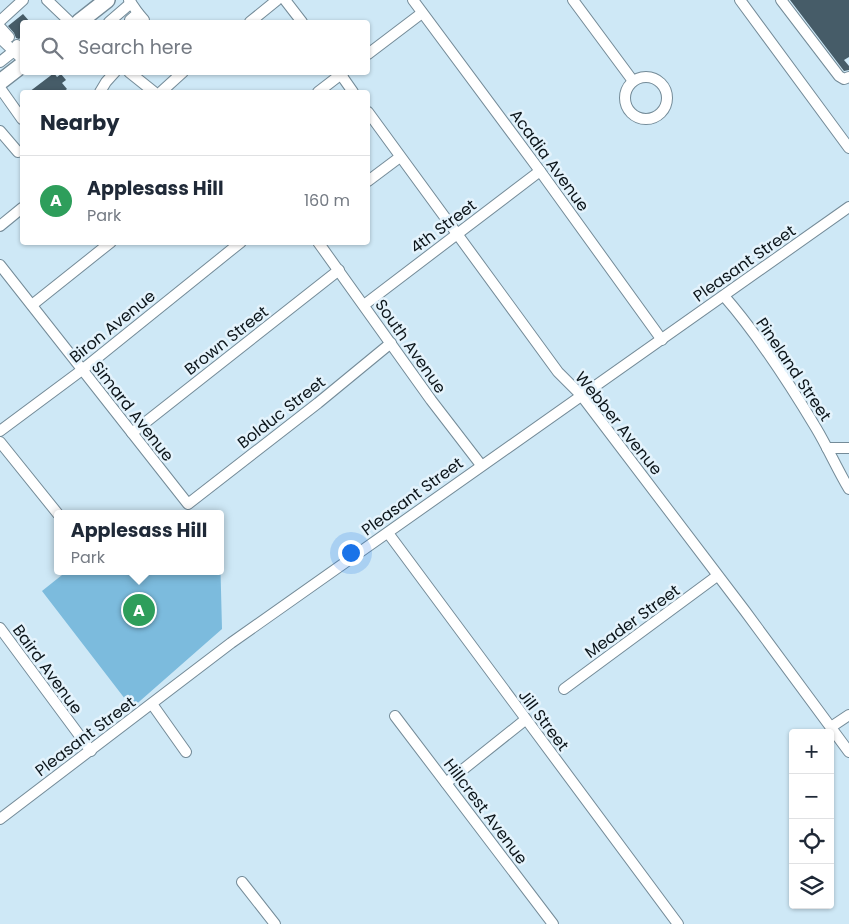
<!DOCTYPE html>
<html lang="en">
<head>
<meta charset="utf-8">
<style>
  body { margin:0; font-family:Poppins,sans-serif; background:#f6f6f7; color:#1f2937 }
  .controls { position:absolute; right:15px; bottom:15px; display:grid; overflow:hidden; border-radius:5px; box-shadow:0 1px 4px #0004 }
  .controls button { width:45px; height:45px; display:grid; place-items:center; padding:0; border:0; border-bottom:1px solid #e0e1e3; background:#fff; color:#1f2937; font:25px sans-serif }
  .you { position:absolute; left:350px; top:552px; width:18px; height:18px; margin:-12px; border:4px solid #fff; border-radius:50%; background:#1a73e8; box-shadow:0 0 0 8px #1a73e833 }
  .badge { display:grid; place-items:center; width:32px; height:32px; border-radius:50%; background:#7c3aed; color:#fff; font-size:16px; font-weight:700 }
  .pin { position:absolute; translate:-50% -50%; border:2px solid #fff; box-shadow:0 1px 5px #0006 }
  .popup { position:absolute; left:54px; top:510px; width:170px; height:65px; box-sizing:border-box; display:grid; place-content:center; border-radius:5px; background:#fff; filter:drop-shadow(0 1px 4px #0005); font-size:16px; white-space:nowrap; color:#747a83 }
  .popup b { font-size:19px; color:#1f2937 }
  .popup::after { content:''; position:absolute; left:50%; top:100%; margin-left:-10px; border:10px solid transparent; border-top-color:#fff }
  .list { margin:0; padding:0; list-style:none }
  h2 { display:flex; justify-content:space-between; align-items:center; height:65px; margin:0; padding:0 20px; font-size:21px }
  h2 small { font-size:16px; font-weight:400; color:#747a83 }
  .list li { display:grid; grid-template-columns:32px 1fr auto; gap:15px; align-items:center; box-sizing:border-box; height:90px; padding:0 20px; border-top:1px solid #e0e1e3 }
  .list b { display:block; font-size:19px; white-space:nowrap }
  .list p { margin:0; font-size:16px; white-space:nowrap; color:#747a83 }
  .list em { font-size:16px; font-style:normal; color:#747a83 }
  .icon { flex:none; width:28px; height:28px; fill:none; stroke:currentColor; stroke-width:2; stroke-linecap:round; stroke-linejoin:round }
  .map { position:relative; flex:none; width:849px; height:924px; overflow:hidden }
  .search { position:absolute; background:#fff; box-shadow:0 1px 4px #0004; left:20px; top:20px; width:350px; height:55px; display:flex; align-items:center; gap:12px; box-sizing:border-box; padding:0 18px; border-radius:5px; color:#747a83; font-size:19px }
  .panel { position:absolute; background:#fff; box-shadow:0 1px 4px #0004; left:20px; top:90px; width:350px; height:155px; border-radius:5px }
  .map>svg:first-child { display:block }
</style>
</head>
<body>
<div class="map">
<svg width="849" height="924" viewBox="0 0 849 924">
  <rect width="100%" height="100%" fill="#cee8f6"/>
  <polygon fill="#7cbbdd" points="220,551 222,629 132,708 42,591 67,571 220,571"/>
  <g fill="#465c68">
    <polygon points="790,0 849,0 849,57 844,60 849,66 849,70 844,71"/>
    <polygon points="23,14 30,22 22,22 22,36 19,39 16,38 14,33 8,26"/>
    <polygon points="54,73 57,77 61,74 66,80 62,83 67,89 63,92 29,92"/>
  </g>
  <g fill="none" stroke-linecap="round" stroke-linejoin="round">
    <g stroke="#748b98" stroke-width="12">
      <g id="minor">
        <polyline points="47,0 70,22"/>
        <polyline points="129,0 138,13 130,20"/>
        <polyline points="285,0 302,22"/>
        <polyline points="413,0 540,171 662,340"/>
        <polyline points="573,0 633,81"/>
        <polyline points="740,0 849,148"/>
        <polyline points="781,0 839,76 844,79 849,77"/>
        <polyline points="138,13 144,20 141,22"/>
        <polyline points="0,21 23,0"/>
        <polyline points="109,22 131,3"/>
        <polyline points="250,22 277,0"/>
        <polyline points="0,27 9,37"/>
        <polyline points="0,38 22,59"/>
        <polyline points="368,54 422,13"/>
        <polyline points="0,62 14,51 17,45"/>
        <polyline points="129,72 154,92"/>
        <polyline points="339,72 353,92"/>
        <circle cx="646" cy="98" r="21"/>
        <polyline points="0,88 22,119"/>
        <polyline points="100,92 106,82 115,72"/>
        <polyline points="161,92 183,72"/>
        <polyline points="318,92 344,72"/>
        <polyline points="368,112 558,372 581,395 745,611 849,752"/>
        <polyline points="0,131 18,152"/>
        <polyline points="368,181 400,157"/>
        <polyline points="0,226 22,208"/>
        <polyline points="318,242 431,400 481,465"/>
        <polyline points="0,265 188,504 318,403 391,343"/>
        <path d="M724 296C759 336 789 383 816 428 828 448 837 469 849 489"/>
        <polyline points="32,305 111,242"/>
        <polyline points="364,305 540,171"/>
        <polyline points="0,431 82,370 241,242"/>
        <polyline points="132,433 339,270"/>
        <polyline points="0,442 58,514"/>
        <polyline points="827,448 849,448"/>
        <polyline points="388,533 678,924"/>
        <polyline points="0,628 91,751"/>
        <polyline points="564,689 717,576"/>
        <polyline points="152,704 186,752"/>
        <polyline points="395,716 553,924"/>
        <polyline points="831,727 849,715"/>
        <polyline points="446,783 525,720"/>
        <polyline points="0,819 231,643 849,207"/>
        <polyline points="242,882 275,924"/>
      </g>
    </g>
    <g stroke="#748b98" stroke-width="18">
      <g id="highway">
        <polyline points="79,22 107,0"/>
        <polyline points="0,82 22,65"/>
      </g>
    </g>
    <use href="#minor" stroke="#fff" stroke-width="10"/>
    <use href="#highway" stroke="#fff" stroke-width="15"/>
  </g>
  <g text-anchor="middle" stroke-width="5" stroke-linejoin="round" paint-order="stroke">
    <g font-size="16" fill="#0c151a" stroke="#e4f3fc">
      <text transform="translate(550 160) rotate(54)" y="6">Acadia Avenue</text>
      <text transform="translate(443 226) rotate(-37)" y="6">4th Street</text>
      <text transform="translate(744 263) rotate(-35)" y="6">Pleasant Street</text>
      <text transform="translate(112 326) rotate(-39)" y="6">Biron Avenue</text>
      <text transform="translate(226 340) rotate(-38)" y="6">Brown Street</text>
      <text transform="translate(411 346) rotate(55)" y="6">South Avenue</text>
      <text transform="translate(794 369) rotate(56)" y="6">Pineland Street</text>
      <text transform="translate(133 411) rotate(52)" y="6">Simard Avenue</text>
      <text transform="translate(281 412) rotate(-38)" y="6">Bolduc Street</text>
      <text transform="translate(619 423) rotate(51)" y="6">Webber Avenue</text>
      <text transform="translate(412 496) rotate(-36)" y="6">Pleasant Street</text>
      <text transform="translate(632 621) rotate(-36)" y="6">Meader Street</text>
      <text transform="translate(48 669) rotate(54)" y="6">Baird Avenue</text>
      <text transform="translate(544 720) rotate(53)" y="6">Jill Street</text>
      <text transform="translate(85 736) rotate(-37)" y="6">Pleasant Street</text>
      <text transform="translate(486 811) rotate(53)" y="6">Hillcrest Avenue</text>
    </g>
  </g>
</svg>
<div class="controls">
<button>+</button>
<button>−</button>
<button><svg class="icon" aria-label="locate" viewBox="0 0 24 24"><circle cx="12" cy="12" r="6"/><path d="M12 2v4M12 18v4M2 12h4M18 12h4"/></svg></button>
<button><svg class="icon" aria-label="layers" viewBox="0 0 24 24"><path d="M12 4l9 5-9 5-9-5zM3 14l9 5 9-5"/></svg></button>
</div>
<div class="you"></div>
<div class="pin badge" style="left:139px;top:610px;background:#2e9e5b">A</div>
<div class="popup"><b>Applesass Hill</b>Park</div>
<div class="search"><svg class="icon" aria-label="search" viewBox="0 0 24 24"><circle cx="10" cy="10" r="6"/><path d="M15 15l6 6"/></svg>Search here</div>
<section class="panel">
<h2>Nearby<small></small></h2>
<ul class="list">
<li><span class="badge" style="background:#2e9e5b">A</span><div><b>Applesass Hill</b><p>Park</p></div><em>160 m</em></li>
</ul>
</section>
</div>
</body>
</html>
